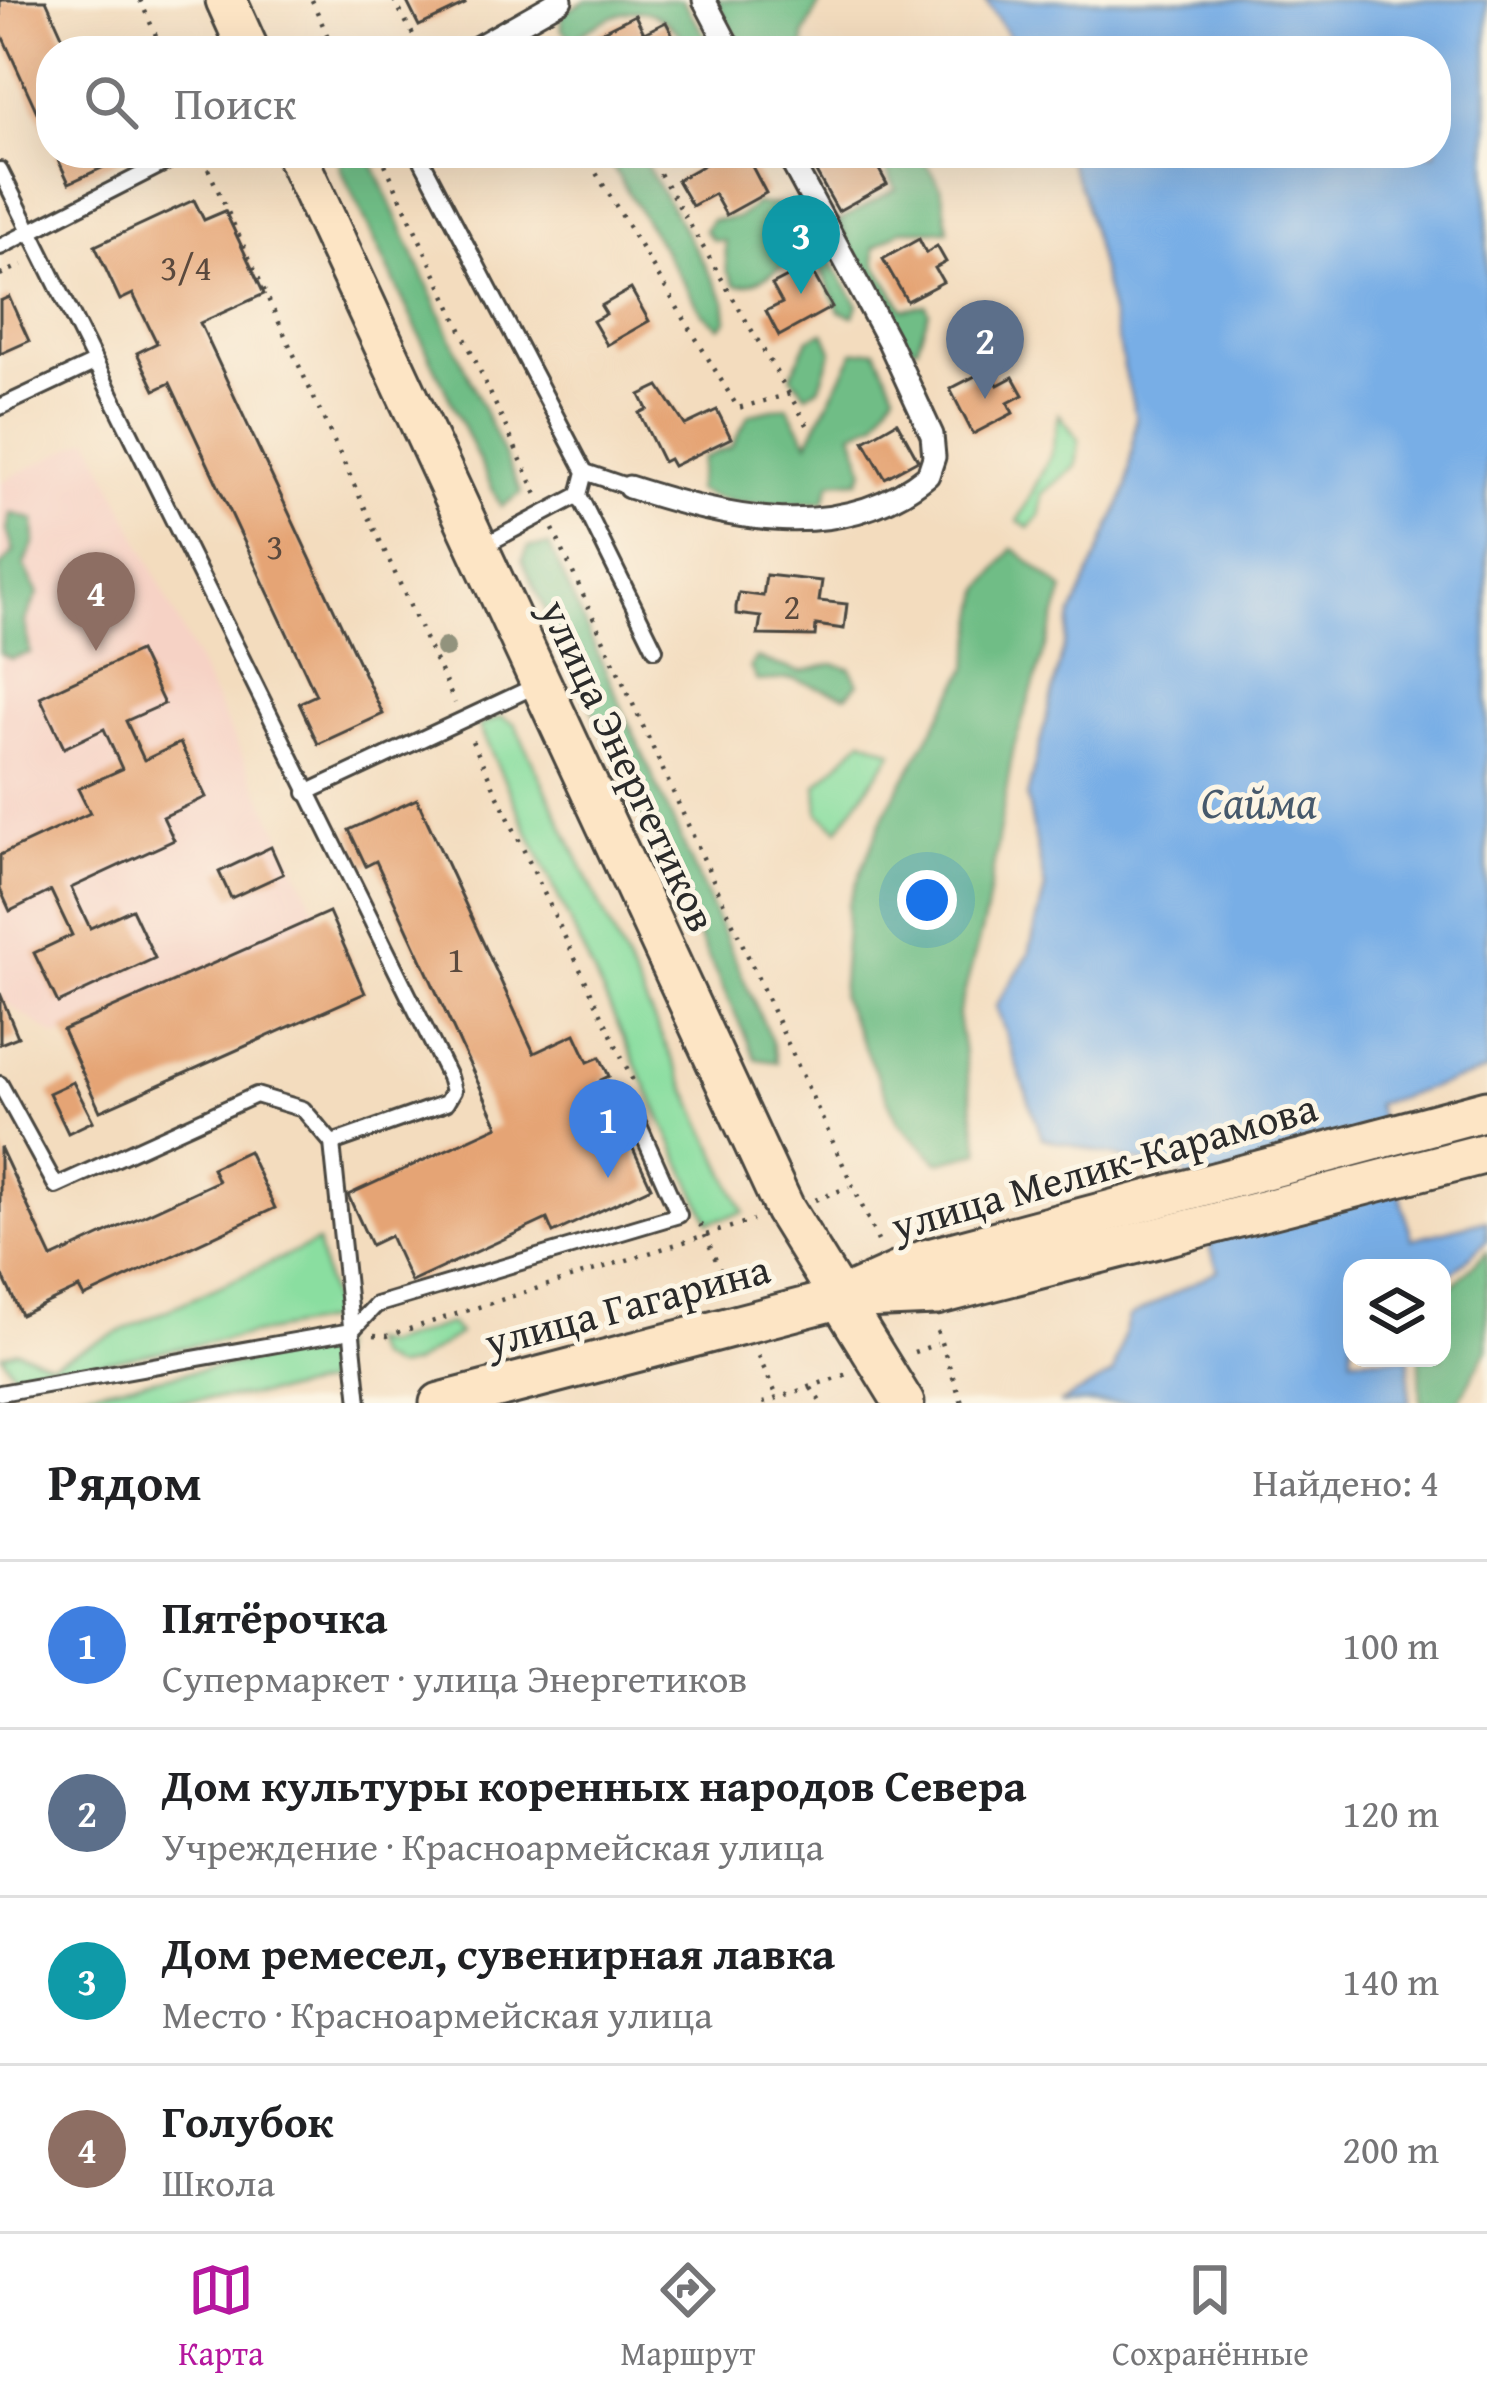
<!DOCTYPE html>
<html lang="ru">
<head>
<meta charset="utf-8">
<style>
  body { margin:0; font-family:"Gentium Book Plus",serif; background:#f6f6f6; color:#202124 }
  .controls { position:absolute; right:36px; bottom:36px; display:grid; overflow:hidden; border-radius:24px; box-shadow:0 12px 48px #0002 }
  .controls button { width:108px; height:108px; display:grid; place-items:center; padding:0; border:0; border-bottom:3px solid #e0e0e0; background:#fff; color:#202124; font:60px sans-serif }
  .you { position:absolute; left:927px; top:900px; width:42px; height:42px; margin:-30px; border:9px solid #fff; border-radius:50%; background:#1a73e8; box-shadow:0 0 0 18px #1a73e833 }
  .badge { display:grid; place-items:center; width:78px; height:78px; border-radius:50%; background:#b5179e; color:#fff; font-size:39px; font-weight:700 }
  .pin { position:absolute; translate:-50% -99px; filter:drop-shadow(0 3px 6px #0008) }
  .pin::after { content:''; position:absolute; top:63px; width:42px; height:36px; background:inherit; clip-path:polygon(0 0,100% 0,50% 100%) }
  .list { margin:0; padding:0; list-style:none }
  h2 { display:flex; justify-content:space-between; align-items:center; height:156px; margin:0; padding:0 48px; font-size:51px }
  h2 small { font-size:39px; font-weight:400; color:#757577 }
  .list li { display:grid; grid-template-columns:78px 1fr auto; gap:36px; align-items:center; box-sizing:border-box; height:168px; padding:0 48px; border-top:3px solid #e0e0e0 }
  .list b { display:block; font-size:45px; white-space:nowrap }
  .list p { margin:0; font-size:39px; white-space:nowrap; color:#757577 }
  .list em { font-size:39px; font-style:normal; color:#757577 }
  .icon { flex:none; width:66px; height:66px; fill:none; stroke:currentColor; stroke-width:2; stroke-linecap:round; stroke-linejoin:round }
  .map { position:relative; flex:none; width:1487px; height:1403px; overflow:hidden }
  .search { position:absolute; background:#fff; box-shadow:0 12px 48px #0002; left:36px; right:36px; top:36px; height:132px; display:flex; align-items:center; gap:30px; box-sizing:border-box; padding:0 42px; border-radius:48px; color:#757577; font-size:45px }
  .sheet { height:828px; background:#fff }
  nav { display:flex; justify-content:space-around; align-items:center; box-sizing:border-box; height:168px; border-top:3px solid #e0e0e0; background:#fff; font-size:33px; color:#757577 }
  nav a { display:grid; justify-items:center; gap:6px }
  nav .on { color:#b5179e }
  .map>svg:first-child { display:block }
</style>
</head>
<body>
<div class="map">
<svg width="1487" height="1403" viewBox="0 0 1487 1403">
  <rect width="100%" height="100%" fill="#fcf5e5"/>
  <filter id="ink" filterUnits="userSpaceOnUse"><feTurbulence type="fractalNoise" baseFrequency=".00833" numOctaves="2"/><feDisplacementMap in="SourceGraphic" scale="24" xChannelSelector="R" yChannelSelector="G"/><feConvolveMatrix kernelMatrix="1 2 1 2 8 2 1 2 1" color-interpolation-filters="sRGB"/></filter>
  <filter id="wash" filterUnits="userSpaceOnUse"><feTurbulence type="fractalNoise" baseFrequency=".004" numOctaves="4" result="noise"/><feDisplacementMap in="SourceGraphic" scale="48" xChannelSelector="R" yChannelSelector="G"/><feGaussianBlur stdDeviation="2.7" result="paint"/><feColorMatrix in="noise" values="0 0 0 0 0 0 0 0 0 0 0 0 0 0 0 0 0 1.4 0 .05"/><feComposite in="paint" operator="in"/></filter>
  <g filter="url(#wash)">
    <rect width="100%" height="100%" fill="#f3dcbe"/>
    <polygon fill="#f6d2c5" points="90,438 319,916 57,1037 3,1001 0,993 0,482"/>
    <g fill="#8adea0" stroke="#5a8466" stroke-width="3">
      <polygon points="1059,414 1079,440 1076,466 1042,494 1040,515 1029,528 1018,521 1051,454"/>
      <polygon points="501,717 515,724 744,1212 709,1222 479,726"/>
      <polygon points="863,739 893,752 838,829 819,813 817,785"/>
      <polygon points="317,1242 335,1319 16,1378 2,1355 17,1350 51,1363"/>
      <polygon points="450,1324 459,1334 413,1364 394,1368 376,1358 368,1342 384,1345"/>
      <path d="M337 1345 336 1379C274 1403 102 1403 24 1403Z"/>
    </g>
    <g fill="#6fbd86" stroke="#4d7458" stroke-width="3">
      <path d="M587 0H682L715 51H694C654 0 633 0 574 38L562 30V13Z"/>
      <polygon points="716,0 821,0 804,35 804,51 745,51"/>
      <polygon points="340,153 368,153 521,493 501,507 340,167"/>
      <polygon points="604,153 639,153 725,300 727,320 720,327 703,314"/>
      <path d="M878 153H914C942 176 944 195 948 230H901L874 248 876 264 904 309 926 305 929 312 917 347 902 343C877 308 858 262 834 224L896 189Z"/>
      <path d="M756 204 781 205 777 221 788 235 810 230 858 305 854 316 839 311 819 265C783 249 769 288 736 285L727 271 725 241 713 240 704 230 712 220 738 218Z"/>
      <polygon points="824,332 832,351 820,386 807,395 791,376 808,339"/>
      <path d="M876 350 895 391 876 422 853 432 864 470 859 480 831 482 824 502C785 505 731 509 696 490L702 458 731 447 750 414 787 406 808 442 854 352Z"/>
      <polygon points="11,513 34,520 35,542 24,565 38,594 25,621 30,653 11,659 0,653 0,567 14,552 7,530"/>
      <polygon points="549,545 772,1042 777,1062 756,1059 522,560 529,547"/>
      <polygon points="1013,548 1064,590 1013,750 985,917 958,1016 980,1152 938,1162 898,1122 841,997 848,904 885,813 968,668 982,590"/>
      <polygon points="756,658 800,672 833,664 850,668 858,683 846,696 793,679 757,681 750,667"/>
      <polygon points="1487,1251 1487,1349 1458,1403 1421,1403 1420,1358 1442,1358 1442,1296"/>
    </g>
    <polygon fill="#78aee6" stroke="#526c88" stroke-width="3" points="985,0 1487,0 1487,1071 1376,1104 1412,1239 1487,1220 1487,1240 1442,1282 1442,1268 1352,1268 1352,1358 1409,1358 1409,1403 1059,1403 1113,1374 1129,1317 1218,1270 1185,1173 1042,1138 996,1006 1029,954 1045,888 1027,797 1071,617 1127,488 1136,418 1083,194 1065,153 1436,153 1436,51 1019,51"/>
    <g id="blocks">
      <g fill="#e5a474">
        <polygon points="0,0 46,0 69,51 51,51 51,143 0,31"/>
        <polygon points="406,0 463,0 465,4 419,26"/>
        <polygon points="635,15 644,33 666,22 681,51 605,51 597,34"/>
        <polygon points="55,153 116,153 119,160 69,183"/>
        <polygon points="725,153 745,153 766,193 726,215 714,194 692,206 677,180"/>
        <polygon points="850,153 870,153 887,184 838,211 816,172"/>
        <polygon points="194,200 204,220 225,211 264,294 200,323 383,714 318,744 299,703 316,695 170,383 155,390 137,353 157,343 133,294 120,300 95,246"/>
        <polygon points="919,239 926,253 937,246 946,262 935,268 943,282 907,301 883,259"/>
        <polygon points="809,266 832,307 779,336 766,311 782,303 772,285"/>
        <polygon points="631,289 649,321 607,345 593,321 606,314 601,306"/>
        <polygon points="9,297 29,341 0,354 0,301"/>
        <polygon points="989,369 998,385 1013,377 1023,395 1008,403 1013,413 973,434 950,389"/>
        <polygon points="659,386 685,425 717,410 731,438 673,466 669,459 663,462 639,413 647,409 640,395"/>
        <polygon points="897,422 918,460 885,478 864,441"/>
        <polygon points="766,575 822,581 819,601 847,604 844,629 816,625 815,636 758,635 761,617 736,614 736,607 739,593 763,596"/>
        <polygon points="139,651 164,704 126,721 144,760 180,743 206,797 163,817 174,840 71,888 90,928 132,909 155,958 58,1003 34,953 72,935 51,891 10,911 0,889 0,855 90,813 78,789 122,769 104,729 64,748 40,697"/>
        <polygon points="417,799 534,1053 575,1034 588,1062 600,1057 609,1076 601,1080 651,1187 553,1233 547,1219 411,1282 390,1236 371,1245 348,1195 498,1126 376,861 366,866 349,830"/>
        <polygon points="271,847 283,874 231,898 219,872"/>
        <polygon points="329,912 365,993 100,1111 63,1030"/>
        <polygon points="0,993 18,1037 0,1044"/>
        <polygon points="73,1082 93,1121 68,1133 49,1093"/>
        <polygon points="0,1147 52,1258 218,1181 212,1168 248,1151 275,1208 84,1297 79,1288 21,1315 0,1270"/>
      </g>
    </g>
  </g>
  <g filter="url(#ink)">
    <use href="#blocks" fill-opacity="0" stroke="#494641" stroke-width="3"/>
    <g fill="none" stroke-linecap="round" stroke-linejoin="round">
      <g stroke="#494641" stroke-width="20">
        <g id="service">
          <polyline points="418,153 585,472 579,495 655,649"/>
          <polyline points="0,170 449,1077 453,1091 446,1103 332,1143"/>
          <polyline points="0,247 184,153"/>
          <polyline points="0,407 94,363"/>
          <polyline points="585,472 629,487"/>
          <polyline points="481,547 579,495"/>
          <polyline points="306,793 535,686"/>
          <polyline points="0,1084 56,1186 256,1095 303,1109 332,1143 359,1403"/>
          <polyline points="0,1393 351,1331 376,1305 679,1215 630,1105"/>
        </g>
      </g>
      <g stroke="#494641" stroke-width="27">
        <g id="pedestrian">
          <polyline points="704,0 731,51"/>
          <polyline points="471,51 561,0"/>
          <path d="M629 487C726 518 840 547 928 475L934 457 932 435 889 342 787 153"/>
        </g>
      </g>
      <g stroke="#494641" stroke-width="45">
        <g id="secondary">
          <polyline points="226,0 249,51"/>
          <polyline points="295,153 785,1210 904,1403"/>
          <polyline points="862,1298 936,1295 1487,1153"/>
          <polyline points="440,1403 838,1299 925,1260 1487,1110"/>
        </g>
      </g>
      <g stroke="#494641" stroke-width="4.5" stroke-dasharray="3 9" stroke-linecap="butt">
        <polyline points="140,0 163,51"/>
        <polyline points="312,0 334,51"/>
        <polyline points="394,0 422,51"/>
        <polyline points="380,153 538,497"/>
        <polyline points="584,153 738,408 790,394"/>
        <polyline points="648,153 809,428"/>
        <polyline points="203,158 455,703"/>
        <polyline points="0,275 22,265"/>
        <polyline points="553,529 878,1241"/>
        <polyline points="472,741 634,1083"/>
        <polyline points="815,1200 849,1187"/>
        <polyline points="700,1224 729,1290"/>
        <polyline points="937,1331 962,1403"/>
        <polyline points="374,1335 387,1336 753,1220"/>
        <polyline points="914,1352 937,1344"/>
        <polyline points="758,1356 778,1398"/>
        <polyline points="811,1388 821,1403"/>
        <polyline points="763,1403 847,1374"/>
      </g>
      <use href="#service" stroke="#fff" stroke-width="14"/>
      <use href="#pedestrian" stroke="#fff" stroke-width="21"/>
      <use href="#secondary" stroke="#fde5c5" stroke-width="39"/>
    </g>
    <circle fill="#92937d" cx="445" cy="648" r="10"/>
  </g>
  <g text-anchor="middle" stroke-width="10" stroke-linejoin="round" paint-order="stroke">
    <g font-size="36" fill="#5a493d">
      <text x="186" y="280">3/4</text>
      <text x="275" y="559">3</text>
      <text x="792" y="619">2</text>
      <text x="456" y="972">1</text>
    </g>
    <g font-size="42" fill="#2b2b2b" stroke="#fcf5e5">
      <text transform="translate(629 765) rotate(65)" y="15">улица Энергетиков</text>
      <text transform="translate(1104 1166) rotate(-16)" y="15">улица Мелик-Карамова</text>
      <text transform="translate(627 1305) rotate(-15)" y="15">улица Гагарина</text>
    </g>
    <g font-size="45" font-style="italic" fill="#46596c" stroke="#fcf5e5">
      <text x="1259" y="818">Сайма</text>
    </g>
  </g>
</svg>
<div class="controls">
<button><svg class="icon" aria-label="layers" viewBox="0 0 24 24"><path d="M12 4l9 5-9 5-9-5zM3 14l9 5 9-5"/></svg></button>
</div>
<div class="you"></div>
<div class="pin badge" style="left:608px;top:1178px;background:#3f7fe0">1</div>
<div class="pin badge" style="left:985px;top:399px;background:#5c6f8a">2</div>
<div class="pin badge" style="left:801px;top:294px;background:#0f9aa8">3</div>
<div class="pin badge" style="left:96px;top:651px;background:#8d6e63">4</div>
<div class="search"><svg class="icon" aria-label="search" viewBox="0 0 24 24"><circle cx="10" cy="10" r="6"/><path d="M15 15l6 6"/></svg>Поиск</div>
</div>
<section class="sheet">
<h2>Рядом<small>Найдено: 4</small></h2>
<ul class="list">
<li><span class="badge" style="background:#3f7fe0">1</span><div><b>Пятёрочка</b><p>Супермаркет · улица Энергетиков</p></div><em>100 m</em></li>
<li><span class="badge" style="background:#5c6f8a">2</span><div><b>Дом культуры коренных народов Севера</b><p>Учреждение · Красноармейская улица</p></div><em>120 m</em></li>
<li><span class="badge" style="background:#0f9aa8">3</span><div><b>Дом ремесел, сувенирная лавка</b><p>Место · Красноармейская улица</p></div><em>140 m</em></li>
<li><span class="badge" style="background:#8d6e63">4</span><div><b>Голубок</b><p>Школа</p></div><em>200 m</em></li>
</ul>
</section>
<nav>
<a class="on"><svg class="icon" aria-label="map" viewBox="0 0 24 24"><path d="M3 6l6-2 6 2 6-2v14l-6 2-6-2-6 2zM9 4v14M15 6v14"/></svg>Карта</a>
<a><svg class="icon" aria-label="directions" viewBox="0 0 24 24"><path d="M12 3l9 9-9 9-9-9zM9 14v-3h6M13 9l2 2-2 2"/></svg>Маршрут</a>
<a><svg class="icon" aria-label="saved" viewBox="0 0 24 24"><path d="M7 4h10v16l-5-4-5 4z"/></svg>Сохранённые</a>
</nav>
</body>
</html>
